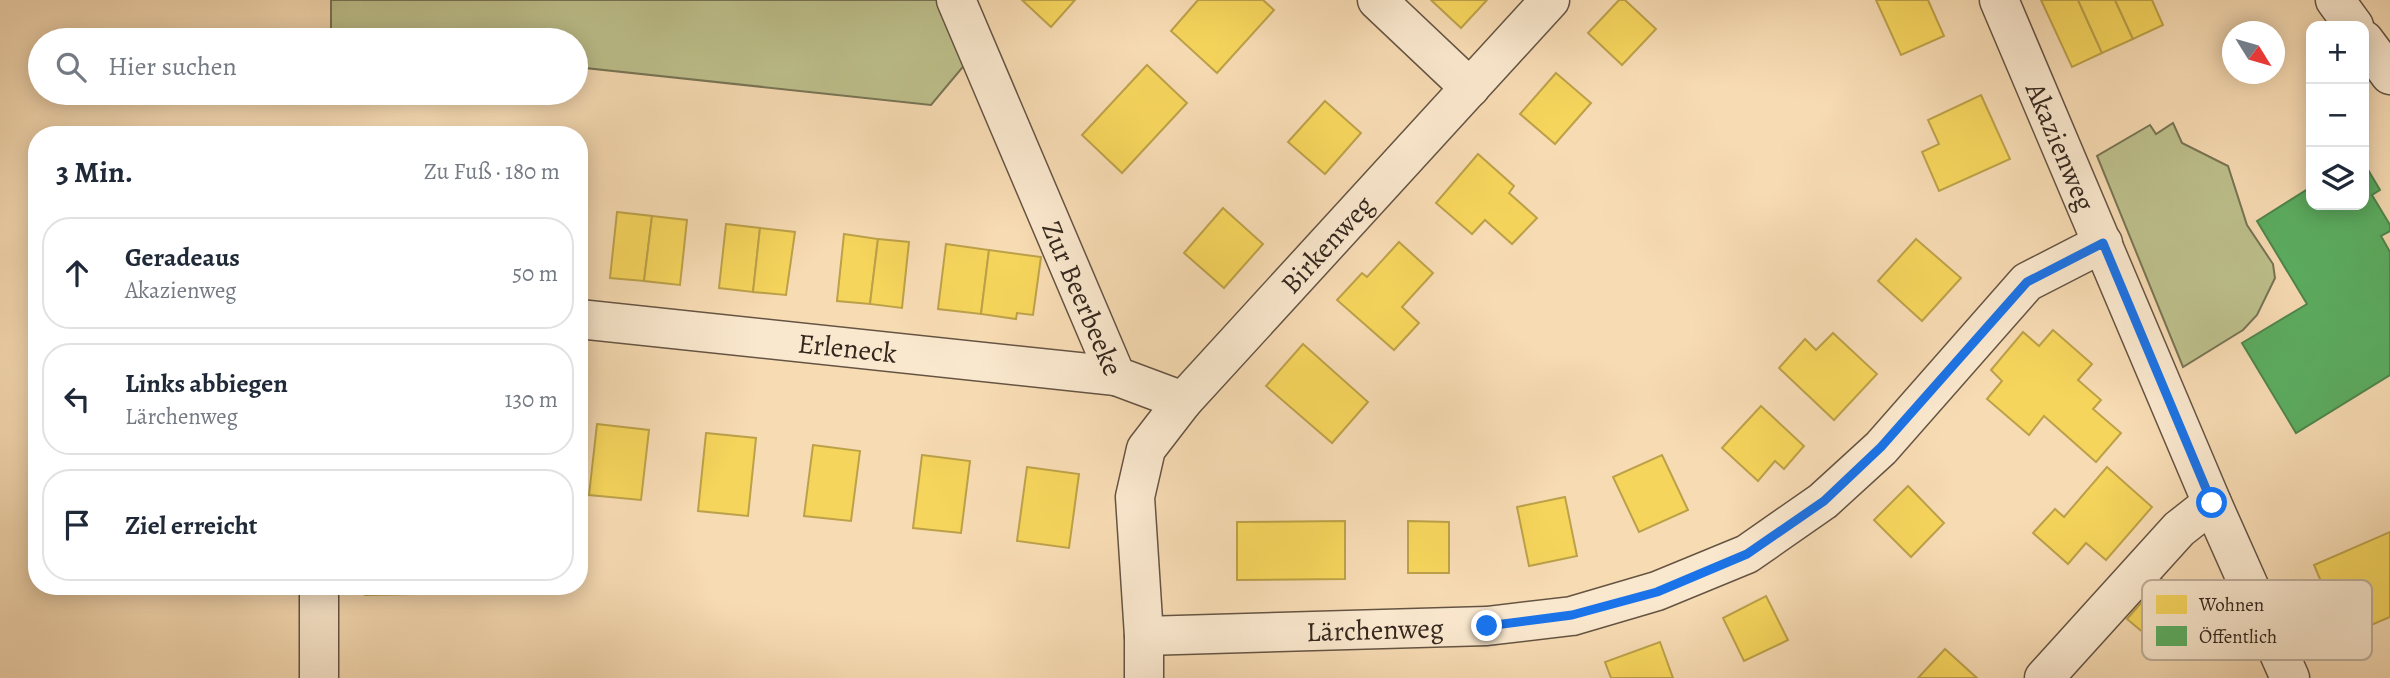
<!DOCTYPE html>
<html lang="de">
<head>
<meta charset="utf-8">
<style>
  body { margin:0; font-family:Alegreya,serif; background:#f6f6f7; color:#1f2937 }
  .controls { position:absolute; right:21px; top:21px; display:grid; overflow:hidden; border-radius:14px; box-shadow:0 4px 18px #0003 }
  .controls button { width:63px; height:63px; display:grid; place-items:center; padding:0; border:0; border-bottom:2px solid #e0e1e3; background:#fff; color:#1f2937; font:35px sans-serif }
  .compass { position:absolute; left:2222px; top:21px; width:63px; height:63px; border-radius:50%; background:#fff; box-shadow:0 4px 18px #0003; rotate:127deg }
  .stop { position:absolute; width:21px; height:21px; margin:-16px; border:5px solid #1a73e8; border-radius:50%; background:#fff }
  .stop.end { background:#1a73e8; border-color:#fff; box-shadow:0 2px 7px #0008 }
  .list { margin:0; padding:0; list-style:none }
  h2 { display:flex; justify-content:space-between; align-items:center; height:91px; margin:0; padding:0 28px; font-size:30px }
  h2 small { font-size:23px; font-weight:400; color:#747a83 }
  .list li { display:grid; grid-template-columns:46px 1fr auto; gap:21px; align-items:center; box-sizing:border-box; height:112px; margin:0 14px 14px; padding:0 14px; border:2px solid #e0e1e3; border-radius:28px }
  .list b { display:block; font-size:26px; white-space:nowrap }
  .list p { margin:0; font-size:23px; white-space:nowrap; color:#747a83 }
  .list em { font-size:23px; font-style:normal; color:#747a83 }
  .icon { flex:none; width:38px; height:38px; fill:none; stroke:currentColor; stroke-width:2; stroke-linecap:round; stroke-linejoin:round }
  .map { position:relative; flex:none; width:2390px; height:678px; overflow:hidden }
  .search { position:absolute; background:#fff; box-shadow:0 4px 18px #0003; left:28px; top:28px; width:560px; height:77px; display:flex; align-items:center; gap:18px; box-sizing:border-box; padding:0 24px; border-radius:38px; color:#747a83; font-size:26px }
  .panel { position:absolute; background:#fff; box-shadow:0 4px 18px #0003; left:28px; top:126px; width:560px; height:469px; border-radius:28px }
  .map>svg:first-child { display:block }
</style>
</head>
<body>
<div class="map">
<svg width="2390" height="678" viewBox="0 0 2390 678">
  <rect width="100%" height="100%" fill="#f7dbb3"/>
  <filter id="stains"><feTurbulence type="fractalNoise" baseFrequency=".00286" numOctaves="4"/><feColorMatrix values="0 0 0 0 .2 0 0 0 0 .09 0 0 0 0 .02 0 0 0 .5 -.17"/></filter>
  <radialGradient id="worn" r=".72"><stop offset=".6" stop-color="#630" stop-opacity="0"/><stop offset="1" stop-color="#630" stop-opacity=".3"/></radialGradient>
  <g fill="#bdc08c" stroke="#787455" stroke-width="2">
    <polygon points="331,0 949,0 972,56 931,105 576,67 576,40 331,40"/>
    <polygon points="2173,123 2182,143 2228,166 2247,225 2273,264 2275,278 2257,315 2243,330 2183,367 2097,156 2150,125 2156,134"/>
  </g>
  <g fill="#f6d55c" stroke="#bca149" stroke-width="2">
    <polygon points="1022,0 1075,0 1051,27"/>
    <polygon points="1198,0 1263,0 1274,10 1217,73 1171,31"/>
    <polygon points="1431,0 1487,0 1461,28"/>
    <polygon points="1619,0 1625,0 1656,29 1622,65 1588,33"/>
    <polygon points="1876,0 1928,0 1944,36 1901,55"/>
    <polygon points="2041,0 2078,0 2102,53 2072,67"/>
    <polygon points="2078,0 2115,0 2133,39 2102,53"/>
    <polygon points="2115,0 2152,0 2163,25 2133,39"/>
    <polygon points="1147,65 1187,103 1122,173 1082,135"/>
    <polygon points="1556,73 1591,103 1555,144 1520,114"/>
    <polygon points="1981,95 2010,159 1939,191 1922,152 1939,144 1928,120"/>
    <polygon points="1325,101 1361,133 1325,174 1288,142"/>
    <polygon points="1478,154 1514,186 1509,193 1537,218 1512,244 1485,220 1472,234 1436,203"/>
    <polygon points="1223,208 1263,244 1224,288 1184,253"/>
    <polygon points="617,212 652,216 644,281 610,278"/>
    <polygon points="652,216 687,220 680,285 644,281"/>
    <polygon points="726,224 760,228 753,292 719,288"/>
    <polygon points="760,228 795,232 786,295 753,292"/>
    <polygon points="844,234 878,239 870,304 837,301"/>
    <polygon points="878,239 909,242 902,308 870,304"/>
    <polygon points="1916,239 1961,278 1922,321 1878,281"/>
    <polygon points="1399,242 1433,273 1402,307 1419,323 1394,350 1337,300 1362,273 1367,277"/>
    <polygon points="946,244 989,250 981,314 938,309"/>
    <polygon points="989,250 1041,257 1033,315 1017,313 1016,319 981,314"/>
    <polygon points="2053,330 2092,364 2078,380 2101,400 2093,409 2121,433 2096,462 2044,416 2029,435 1987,399 2002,381 1991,370 2023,332 2039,346"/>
    <polygon points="1833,333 1877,374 1834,420 1779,368 1805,339 1816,350"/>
    <polygon points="1303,344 1368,402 1332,443 1266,386"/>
    <polygon points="1761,406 1804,446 1784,469 1775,461 1758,481 1722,448"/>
    <polygon points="597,424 649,430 641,500 589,495"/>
    <polygon points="706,433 756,438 748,516 698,511"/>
    <polygon points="813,445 860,451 851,521 804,516"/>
    <polygon points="922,455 970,461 961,533 913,528"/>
    <polygon points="1662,455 1688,510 1639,532 1613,477"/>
    <polygon points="1027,467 1079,474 1069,548 1017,541"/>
    <polygon points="2107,467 2152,507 2106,560 2086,543 2068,564 2033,533 2055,509 2064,517"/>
    <polygon points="1908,486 1944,523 1911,557 1874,520"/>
    <polygon points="1565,497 1577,556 1529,566 1517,507"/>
    <polygon points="1345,521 1345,579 1237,580 1237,522"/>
    <polygon points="1408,521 1449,522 1449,573 1408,573"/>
    <polygon points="2390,532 2390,617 2362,629 2356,616 2339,624 2314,565"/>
    <polygon points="2162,579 2205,615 2170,655 2127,619"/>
    <polygon points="365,586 415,586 416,594 365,595"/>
    <polygon points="1766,596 1788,640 1744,661 1723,618"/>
    <polygon points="1660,642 1673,678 1611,678 1605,662"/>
    <polygon points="1945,649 1977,678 1918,678"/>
  </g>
  <polygon fill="#5aae61" stroke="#4f864d" stroke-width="2" points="2364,163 2380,190 2372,195 2390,225 2390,231 2381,236 2390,252 2390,375 2296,433 2242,343 2307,304 2257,221 2311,187 2311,205 2364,205"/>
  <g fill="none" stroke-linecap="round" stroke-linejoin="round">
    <g stroke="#655443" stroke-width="41">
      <g id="minor">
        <path id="s1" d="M956 0 1116 376 1183 401"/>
        <polyline points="1377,0 1470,88"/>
        <path id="s2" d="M1999 0 2212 503 2290 678"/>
        <polyline points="2335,0 2354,26"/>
        <polyline points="2364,40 2390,75"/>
        <path id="s3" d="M579 319 1116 376"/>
        <polyline points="319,586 319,678"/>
        <path id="s4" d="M1144 636 1487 626 1572 616 1657 591 1747 554 1823 501 1881 448 2027 282 2103 243"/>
        <path id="s5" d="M1144 678V636L1135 497 1146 449 1183 401 1550 0"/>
        <polyline points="2044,678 2179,529 2212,503"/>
      </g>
    </g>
    <use href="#minor" stroke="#fae8ce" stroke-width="38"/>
  </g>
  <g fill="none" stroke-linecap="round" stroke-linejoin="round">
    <polyline stroke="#1a73e8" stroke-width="9" points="1487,626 1572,615 1657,592 1747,554 1824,501 1881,447 2027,282 2103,243 2212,503"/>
  </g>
  <g text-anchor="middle" stroke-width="7" stroke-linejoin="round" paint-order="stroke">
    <g font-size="28" fill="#34271e" stroke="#fae8ce">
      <text dy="10" stroke="none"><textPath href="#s2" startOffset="159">Akazienweg</textPath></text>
      <text dy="10" stroke="none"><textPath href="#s5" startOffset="504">Birkenweg</textPath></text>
      <text dy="10" stroke="none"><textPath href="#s1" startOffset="324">Zur Beerbeeke</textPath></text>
      <text dy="10" stroke="none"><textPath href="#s3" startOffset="270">Erleneck</textPath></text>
      <text dy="10" stroke="none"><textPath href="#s4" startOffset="231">Lärchenweg</textPath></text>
    </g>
  </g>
  <rect x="2142" y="580" width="230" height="80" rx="10" fill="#fae8ce" stroke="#bfae99" stroke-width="2"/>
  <rect x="2156" y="595" width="31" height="19" fill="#f6d55c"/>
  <rect x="2156" y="626" width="31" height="20" fill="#5aae61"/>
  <g font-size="19" fill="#34271e">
    <text x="2199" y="611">Wohnen</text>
    <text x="2199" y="643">Öffentlich</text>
  </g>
  <rect width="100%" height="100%" filter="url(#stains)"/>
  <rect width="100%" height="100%" fill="url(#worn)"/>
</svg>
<div class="controls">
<button>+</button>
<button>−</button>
<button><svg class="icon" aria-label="layers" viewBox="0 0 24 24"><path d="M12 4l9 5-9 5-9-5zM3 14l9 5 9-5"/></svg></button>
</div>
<svg class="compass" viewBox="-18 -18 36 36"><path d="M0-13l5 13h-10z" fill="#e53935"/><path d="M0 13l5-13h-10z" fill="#747a83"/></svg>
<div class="stop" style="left:2212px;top:503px"></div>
<div class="stop end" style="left:1487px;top:626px"></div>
<div class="search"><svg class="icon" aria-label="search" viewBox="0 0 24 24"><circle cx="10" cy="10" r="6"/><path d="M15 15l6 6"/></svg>Hier suchen</div>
<section class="panel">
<h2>3 Min.<small>Zu Fuß · 180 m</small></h2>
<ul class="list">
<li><svg class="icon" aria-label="ahead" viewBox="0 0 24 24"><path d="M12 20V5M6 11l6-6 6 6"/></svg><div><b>Geradeaus</b><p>Akazienweg</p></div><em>50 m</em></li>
<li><svg class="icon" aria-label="left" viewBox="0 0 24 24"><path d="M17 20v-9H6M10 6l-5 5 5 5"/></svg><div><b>Links abbiegen</b><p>Lärchenweg</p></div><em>130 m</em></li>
<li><svg class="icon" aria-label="arrive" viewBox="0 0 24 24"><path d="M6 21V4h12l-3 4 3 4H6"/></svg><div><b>Ziel erreicht</b></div></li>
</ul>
</section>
</div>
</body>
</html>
